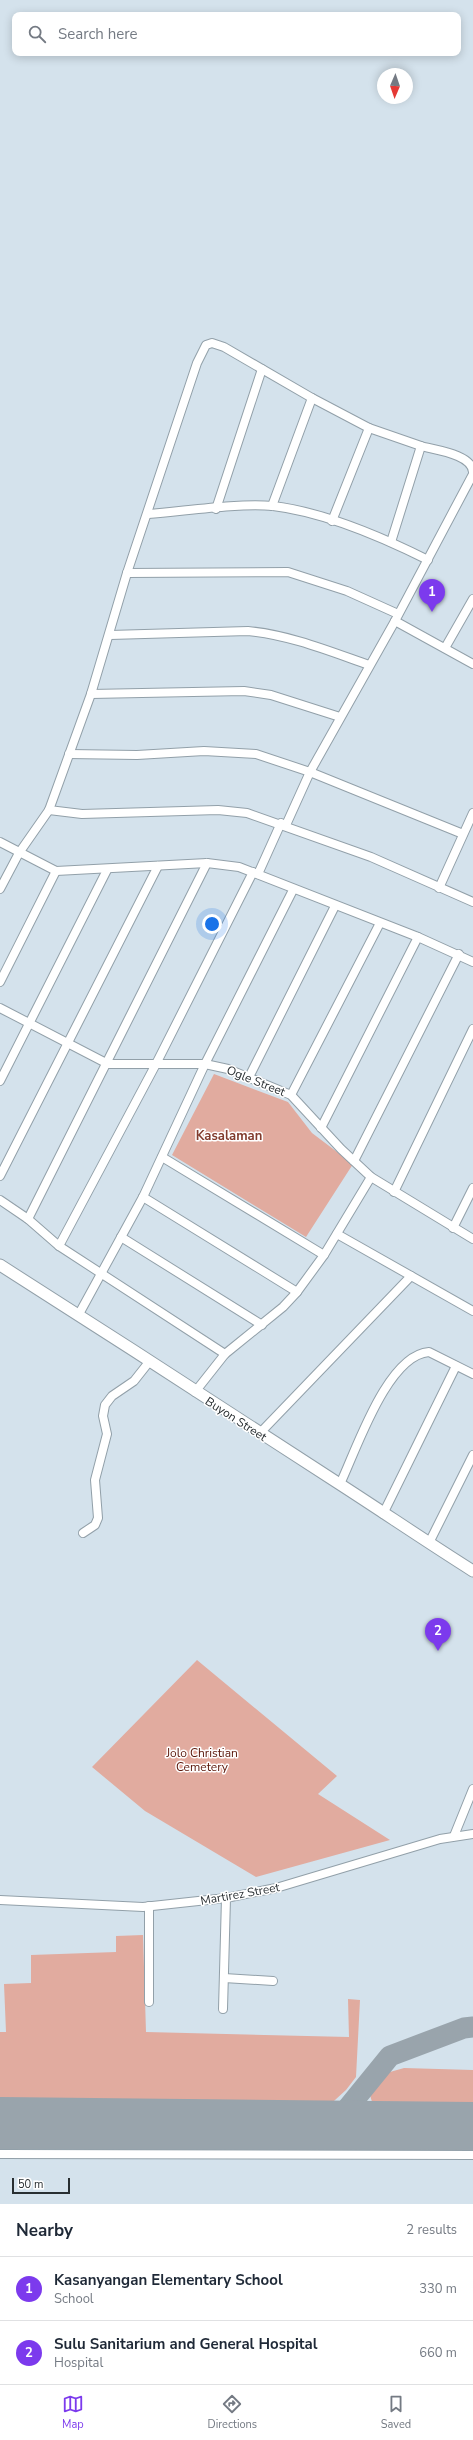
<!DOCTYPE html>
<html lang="en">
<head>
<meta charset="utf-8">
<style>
  body { margin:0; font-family:"Nunito Sans",sans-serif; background:#f6f6f7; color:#1f2937 }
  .compass { position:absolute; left:377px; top:68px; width:36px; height:36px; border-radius:50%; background:#fff; box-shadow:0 2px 10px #0003; rotate:182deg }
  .scale { position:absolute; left:12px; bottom:10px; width:58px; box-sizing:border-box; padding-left:4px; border:2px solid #282e31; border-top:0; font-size:11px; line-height:14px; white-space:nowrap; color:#282e31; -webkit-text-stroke:3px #fff; paint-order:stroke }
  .you { position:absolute; left:212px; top:924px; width:14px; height:14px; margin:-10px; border:3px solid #fff; border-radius:50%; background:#1a73e8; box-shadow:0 0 0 6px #1a73e833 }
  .badge { display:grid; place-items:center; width:26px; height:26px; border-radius:50%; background:#7c3aed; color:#fff; font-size:13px; font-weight:700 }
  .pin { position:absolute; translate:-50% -33px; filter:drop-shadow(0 1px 2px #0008) }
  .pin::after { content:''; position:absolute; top:21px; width:14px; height:12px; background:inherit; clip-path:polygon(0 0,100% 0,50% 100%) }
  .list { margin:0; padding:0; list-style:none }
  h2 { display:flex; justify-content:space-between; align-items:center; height:52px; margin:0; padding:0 16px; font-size:17px }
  h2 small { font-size:13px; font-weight:400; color:#747a83 }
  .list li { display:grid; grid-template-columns:26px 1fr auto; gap:12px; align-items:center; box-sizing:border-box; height:64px; padding:0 16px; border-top:1px solid #e0e1e3 }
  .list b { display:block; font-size:15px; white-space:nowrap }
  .list p { margin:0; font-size:13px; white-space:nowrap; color:#747a83 }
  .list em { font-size:13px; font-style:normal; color:#747a83 }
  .icon { flex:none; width:22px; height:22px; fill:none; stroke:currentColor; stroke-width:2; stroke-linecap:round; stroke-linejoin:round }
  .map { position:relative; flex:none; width:473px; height:2204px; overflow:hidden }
  .search { position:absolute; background:#fff; box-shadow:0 2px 10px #0003; left:12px; right:12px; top:12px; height:44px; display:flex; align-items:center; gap:10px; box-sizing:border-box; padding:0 14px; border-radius:8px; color:#747a83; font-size:15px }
  .sheet { height:180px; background:#fff }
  nav { display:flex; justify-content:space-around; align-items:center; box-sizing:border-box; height:56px; border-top:1px solid #e0e1e3; background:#fff; font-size:11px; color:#747a83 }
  nav a { display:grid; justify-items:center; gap:2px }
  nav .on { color:#7c3aed }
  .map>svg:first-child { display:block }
</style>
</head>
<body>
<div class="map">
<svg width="473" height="2204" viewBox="0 0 473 2204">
  <rect width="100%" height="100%" fill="#d4e2ec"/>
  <g fill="#e1ab9f">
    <polygon points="214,1074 288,1102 312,1133 353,1164 306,1237 172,1155"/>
    <polygon points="197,1660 337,1776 318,1794 390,1840 256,1877 145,1811 92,1767"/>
    <polygon points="143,1935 146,2032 349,2037 348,1999 360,2000 356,2077 346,2090 324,2110 0,2106 0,2032 6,2032 4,1984 31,1983 31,1955 116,1952 116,1936"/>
    <polygon points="404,2068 473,2070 473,2111 383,2111 373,2105 369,2092 390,2072"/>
    <path d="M0 2141 473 2147V2150C315 2155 158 2148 0 2147Z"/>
  </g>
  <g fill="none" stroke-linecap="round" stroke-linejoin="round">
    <polyline stroke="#99a4ac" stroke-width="21" points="333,2126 390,2056 464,2028 473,2027"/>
    <polyline stroke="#99a4ac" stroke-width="52" points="0,2123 473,2128"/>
    <g stroke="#92a0a9" stroke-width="10">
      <g id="minor">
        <path d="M421 446C435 450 472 454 473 472"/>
        <polyline points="272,506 312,398"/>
        <polyline points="216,509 262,369"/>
        <path d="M148 514C187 511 236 503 273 506 324 512 382 537 428 560"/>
        <polyline points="332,521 369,428"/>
        <polyline points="127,573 288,572 347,591 398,614"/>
        <polyline points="395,621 473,664"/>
        <path d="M110 635 248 631C290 635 329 651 369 665"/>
        <polyline points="445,648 473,599"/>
        <polyline points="91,694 244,691 271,695 340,717"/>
        <polyline points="69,754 137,755 204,751 256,754 310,772 463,834"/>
        <polyline points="49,810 82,814 218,810 247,813 371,857 473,902"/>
        <polyline points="286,825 310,772 395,621 473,474"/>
        <polyline points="0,842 56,871 207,863 239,867 418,937 473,962"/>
        <polyline points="258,874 281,823"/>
        <polyline points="439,888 473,813"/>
        <polyline points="0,889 19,853 49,810 91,694 127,573 197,363 206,345 212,343 224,347 312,398 369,428 421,446 391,542"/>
        <polyline points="0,982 56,871"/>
        <polyline points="0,1008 108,1064 205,1064 228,1069 291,1095 341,1149 371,1177 473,1239"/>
        <polyline points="249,1077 335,906"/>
        <polyline points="0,1081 107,870"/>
        <polyline points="291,1095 380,923"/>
        <polyline points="321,1128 418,937"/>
        <polyline points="162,1157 324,1255"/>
        <polyline points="354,1161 459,954"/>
        <polyline points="0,1176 158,866"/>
        <polyline points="394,1192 473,1029"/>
        <polyline points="143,1197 297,1292"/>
        <polyline points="0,1200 28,1219 59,1246 225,1354"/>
        <polyline points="28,1219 207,863"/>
        <polyline points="453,1228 473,1188"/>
        <polyline points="337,1234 473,1311"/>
        <polyline points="121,1237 262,1325"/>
        <polyline points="59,1246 156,1064 253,872"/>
        <polyline points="79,1314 143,1197 205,1064 293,890"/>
        <polyline points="195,1392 225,1354 283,1307 297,1292 324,1255 371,1177"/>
        <polyline points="259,1434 411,1276"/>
        <path d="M340 1484C356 1451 387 1355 429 1352L473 1374"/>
        <polyline points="383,1514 456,1366"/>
        <polyline points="83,1533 95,1525 98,1518 95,1480 107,1434 103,1416 105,1405 112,1396 134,1381 149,1362"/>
        <polyline points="429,1543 473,1455"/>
        <polyline points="454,1836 473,1789"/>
        <polyline points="0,1900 143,1907 226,1898 276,1888 440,1839 473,1834"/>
        <polyline points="224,1978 273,1981"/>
        <polyline points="149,2002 149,1906"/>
        <polyline points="223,2009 226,1898"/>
        <polyline points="0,2154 473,2155"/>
      </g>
    </g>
    <g stroke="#92a0a9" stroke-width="13">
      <path id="secondary" d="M0 1265C113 1337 226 1410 338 1483 383 1512 427 1542 473 1571"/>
    </g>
    <use href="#minor" stroke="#fff" stroke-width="8"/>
    <use href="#secondary" stroke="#fff" stroke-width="11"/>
  </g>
  <g text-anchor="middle" stroke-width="3" stroke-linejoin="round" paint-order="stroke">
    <g font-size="12" fill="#282e31" stroke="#fff">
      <text transform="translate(256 1081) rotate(22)" y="4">Ogle Street</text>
      <text transform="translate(236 1419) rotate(33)" y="4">Buyon Street</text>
      <text transform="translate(240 1894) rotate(-10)" y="4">Martirez Street</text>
    </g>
    <g font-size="12" fill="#5a1609" stroke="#fff">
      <text x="202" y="1757">Jolo Christian<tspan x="202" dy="14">Cemetery</tspan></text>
    </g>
    <g font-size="13" font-weight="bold" fill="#813b2d" stroke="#fff">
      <text x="229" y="1140">Kasalaman</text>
    </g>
  </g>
</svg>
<svg class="compass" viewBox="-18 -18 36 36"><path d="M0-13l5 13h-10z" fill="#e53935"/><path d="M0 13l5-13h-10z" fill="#747a83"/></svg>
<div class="scale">50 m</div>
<div class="you"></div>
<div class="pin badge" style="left:432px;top:612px">1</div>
<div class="pin badge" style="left:438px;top:1651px">2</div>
<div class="search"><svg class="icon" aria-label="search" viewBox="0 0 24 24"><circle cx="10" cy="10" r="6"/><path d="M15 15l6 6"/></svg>Search here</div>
</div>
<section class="sheet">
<h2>Nearby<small>2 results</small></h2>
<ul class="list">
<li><span class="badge">1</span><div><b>Kasanyangan Elementary School</b><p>School</p></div><em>330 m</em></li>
<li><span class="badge">2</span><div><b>Sulu Sanitarium and General Hospital</b><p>Hospital</p></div><em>660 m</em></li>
</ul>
</section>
<nav>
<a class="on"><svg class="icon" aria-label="map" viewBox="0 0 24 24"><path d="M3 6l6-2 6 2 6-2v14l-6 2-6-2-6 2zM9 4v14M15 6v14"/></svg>Map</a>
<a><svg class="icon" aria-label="directions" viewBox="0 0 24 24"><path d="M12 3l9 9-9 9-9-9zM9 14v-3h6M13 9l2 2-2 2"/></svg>Directions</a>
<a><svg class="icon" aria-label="saved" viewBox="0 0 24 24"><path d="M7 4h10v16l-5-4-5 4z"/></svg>Saved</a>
</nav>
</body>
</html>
